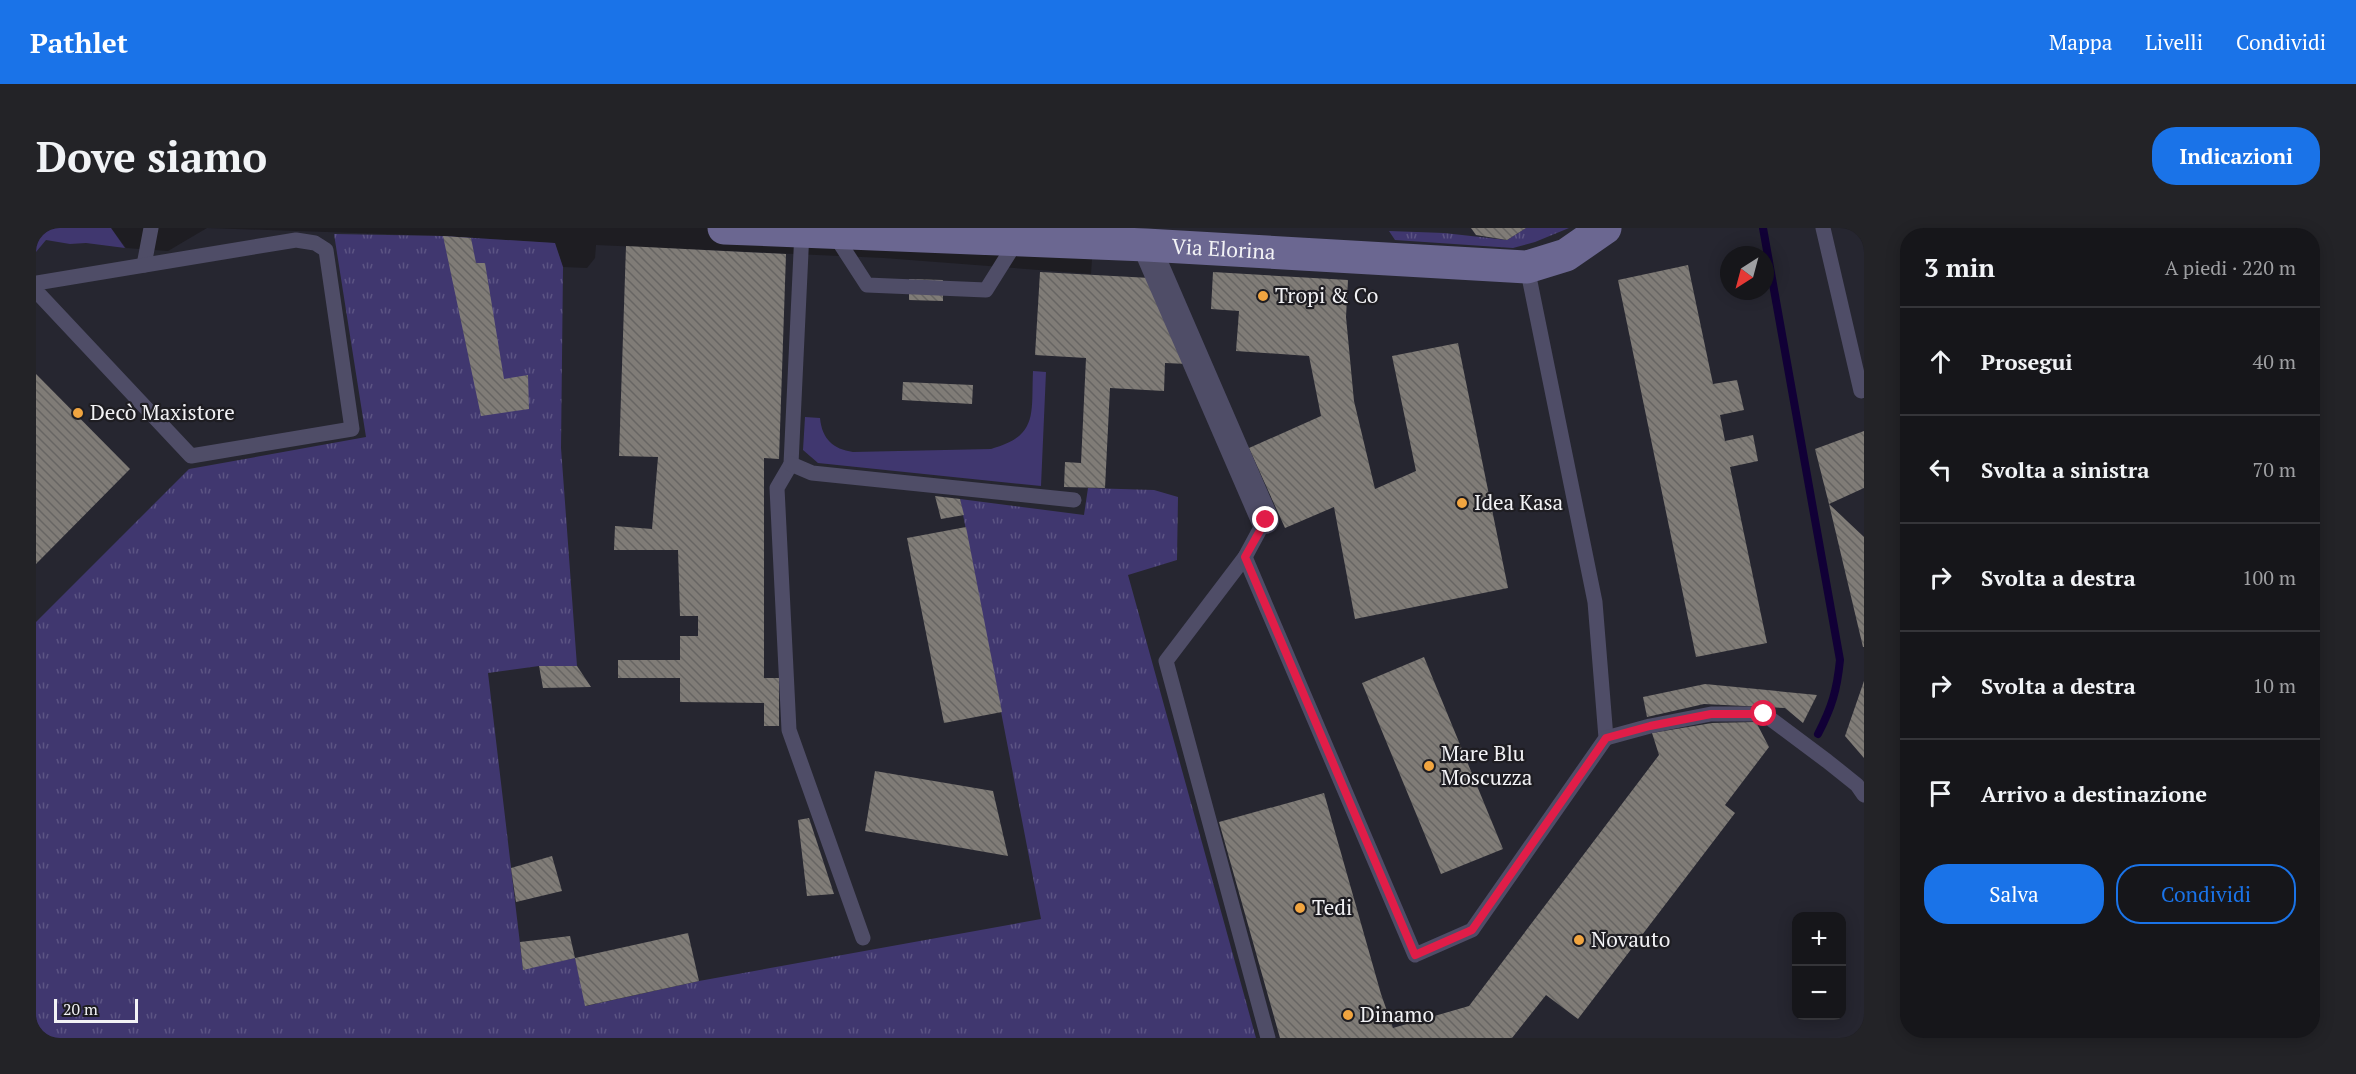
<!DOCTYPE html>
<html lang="it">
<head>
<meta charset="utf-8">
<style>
  body { margin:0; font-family:"PT Serif",serif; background:#232327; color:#f1f3f6 }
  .controls { position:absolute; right:18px; bottom:18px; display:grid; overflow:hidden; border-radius:12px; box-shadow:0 3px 15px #0003 }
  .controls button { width:54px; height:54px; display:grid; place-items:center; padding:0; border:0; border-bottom:2px solid #353539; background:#16161a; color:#f1f3f6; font:30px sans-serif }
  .compass { position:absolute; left:1684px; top:18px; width:54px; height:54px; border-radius:50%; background:#16161a; box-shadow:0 3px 15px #0003; rotate:216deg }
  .scale { position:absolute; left:18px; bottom:15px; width:84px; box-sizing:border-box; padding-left:6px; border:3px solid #f2f2f5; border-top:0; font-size:16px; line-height:21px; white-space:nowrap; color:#f2f2f5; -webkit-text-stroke:4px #1e1d22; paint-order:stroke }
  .stop { position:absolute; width:18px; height:18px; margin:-14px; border:4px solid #e11d48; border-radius:50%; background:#fff }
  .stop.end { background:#e11d48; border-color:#fff; box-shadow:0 2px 6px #0008 }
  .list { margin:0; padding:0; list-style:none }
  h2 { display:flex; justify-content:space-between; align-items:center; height:78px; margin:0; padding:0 24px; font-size:26px }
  h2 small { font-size:20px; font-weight:400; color:#9e9fa2 }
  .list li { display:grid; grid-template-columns:39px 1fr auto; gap:18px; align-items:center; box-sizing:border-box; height:108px; padding:0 24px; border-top:2px solid #353539 }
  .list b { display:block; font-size:22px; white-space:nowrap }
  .list em { font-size:20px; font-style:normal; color:#9e9fa2 }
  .actions { display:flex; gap:12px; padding:18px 24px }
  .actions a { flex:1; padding:14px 0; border:2px solid #1a73e8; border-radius:24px; text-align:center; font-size:21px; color:#1a73e8 }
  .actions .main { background:#1a73e8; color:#fff }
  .icon { flex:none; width:33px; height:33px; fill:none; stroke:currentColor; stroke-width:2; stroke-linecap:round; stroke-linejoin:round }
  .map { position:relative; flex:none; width:1828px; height:810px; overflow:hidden; border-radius:24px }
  header { display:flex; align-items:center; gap:36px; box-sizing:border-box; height:84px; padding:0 30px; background:#1a73e8; color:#fff }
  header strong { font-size:28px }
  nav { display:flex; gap:33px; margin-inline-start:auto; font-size:21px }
  .intro { display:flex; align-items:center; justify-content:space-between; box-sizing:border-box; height:144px; padding:0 36px }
  h1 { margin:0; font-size:42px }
  .button { padding:15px 27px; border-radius:24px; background:#1a73e8; color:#fff; font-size:21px; font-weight:700 }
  main { display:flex; gap:36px; padding:0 36px }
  aside { flex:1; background:#16161a; border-radius:24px; box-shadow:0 3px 15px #0003 }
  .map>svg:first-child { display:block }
</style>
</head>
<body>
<header>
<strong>Pathlet</strong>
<nav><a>Mappa</a><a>Livelli</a><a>Condividi</a></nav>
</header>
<div class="intro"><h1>Dove siamo</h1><a class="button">Indicazioni</a></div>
<main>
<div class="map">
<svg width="1828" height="810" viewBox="0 0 1828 810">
  <defs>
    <pattern id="grass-tufts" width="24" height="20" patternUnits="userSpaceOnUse" patternTransform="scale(1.5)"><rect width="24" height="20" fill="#40376f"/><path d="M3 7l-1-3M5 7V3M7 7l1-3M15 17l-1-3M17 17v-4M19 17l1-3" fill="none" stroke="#5c5484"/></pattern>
    <pattern id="building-back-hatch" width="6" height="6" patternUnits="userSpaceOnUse" patternTransform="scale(1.5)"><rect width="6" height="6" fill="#807c77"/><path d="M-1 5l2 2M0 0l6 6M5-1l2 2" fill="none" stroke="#676563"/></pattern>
  </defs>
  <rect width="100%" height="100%" fill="#1e1d22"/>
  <path fill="#262630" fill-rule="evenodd" d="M0 0H75L90 20 132 23 171 0 407 8 519 15 527 39 551 40 559 30 560 17 848 30 1055 46 1058 0H1828V810H0ZM1693 27H1729V63H1693ZM1760 688H1806V788H1760Z"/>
  <g fill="url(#grass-tufts)">
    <polygon points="1490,0 1533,0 1499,14 1477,20 1359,12 1353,3 1408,5 1471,12"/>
    <polygon points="298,6 407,8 519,15 527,39 525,220 541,438 503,438 452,445 487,741 539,730 550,778 663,753 1005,691 924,271 1048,287 1052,260 1118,262 1142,269 1141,332 1092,347 1220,810 0,810 0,394 153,241 330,209"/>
  </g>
  <g fill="#40376f">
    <polygon points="0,0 75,0 89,20 50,15 34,16 10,12 0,24"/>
    <path d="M997 143 1010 144 1005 258 782 235 767 222 769 189 784 190C786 211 797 221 817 224L955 221C1003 208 995 185 997 143Z"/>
  </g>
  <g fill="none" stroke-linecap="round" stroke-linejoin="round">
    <path stroke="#110036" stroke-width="8" d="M1727 0 1804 432C1801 462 1796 479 1782 506"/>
  </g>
  <g fill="url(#building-back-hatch)">
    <polygon points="1435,0 1490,0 1471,12 1440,7"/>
    <polygon points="407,8 435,10 440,35 449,35 468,151 492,147 493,181 445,188"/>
    <polygon points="590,18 750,26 743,231 728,230 728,450 743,450 743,498 728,498 728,475 644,474 644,450 582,450 582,432 644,432 644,408 662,408 662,388 644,388 642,322 578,322 579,298 616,301 622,229 583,228"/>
    <polygon points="1652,37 1677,156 1701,152 1708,182 1684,187 1689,213 1717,207 1722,233 1694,239 1731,415 1660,429 1582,52"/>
    <polygon points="1004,44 1114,50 1152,136 1129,135 1128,163 1074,160 1069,260 1028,259 1029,234 1045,235 1050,130 999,127"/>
    <polygon points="1177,44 1312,52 1310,89 1318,173 1339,261 1380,243 1356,128 1422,115 1472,360 1319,391 1298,279 1249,300 1213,220 1285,188 1273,128 1200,123 1203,83 1175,81"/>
    <polygon points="873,51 907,52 907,73 873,72"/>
    <polygon points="0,146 94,241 0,336"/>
    <polygon points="867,154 937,157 936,176 866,172"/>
    <polygon points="1828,203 1828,260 1793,276 1779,221"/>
    <polygon points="899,268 924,271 928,287 905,291"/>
    <polygon points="1793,276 1828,309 1828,419 1827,419"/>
    <polygon points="930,299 966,484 908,495 871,310"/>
    <polygon points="1388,429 1467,621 1405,646 1326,455"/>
    <polygon points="503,438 541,438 555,459 507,460"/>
    <polygon points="1828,453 1828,530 1809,508"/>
    <polygon points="1669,456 1781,467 1767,495 1749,480 1668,476 1611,489 1607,469"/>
    <polygon points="1720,494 1733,519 1689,577 1699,585 1542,791 1510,767 1476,810 1244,810 1183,594 1288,565 1345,766 1357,800 1433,778 1623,527 1616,505 1676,495"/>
    <polygon points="839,543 957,563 972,628 829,603"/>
    <polygon points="773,590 798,666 771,668 762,592"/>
    <polygon points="516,628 526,663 480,674 475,640"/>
    <polygon points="652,705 663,753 549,778 539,730"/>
    <polygon points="534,708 539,730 487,742 484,714"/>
  </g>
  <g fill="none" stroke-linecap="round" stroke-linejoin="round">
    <g stroke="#4f4d67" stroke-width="15">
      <polyline points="1787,0 1825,163 1828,162"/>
      <polyline points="766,3 755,236 741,260 753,502 827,710"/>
      <polyline points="798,6 831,57 950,62 982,11"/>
      <polyline points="108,37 115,0"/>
      <polyline points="0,55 260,12 279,15 290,22 316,201 155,228 0,63"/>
      <polyline points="755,236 776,245 1038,272"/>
      <polyline points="1229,292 1209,329 1130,433 1232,810"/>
      <polyline points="1209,329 1379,727 1436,702 1570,510 1559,374 1491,39"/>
      <polyline points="1570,510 1614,498 1675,486 1728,486 1791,533 1821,557 1828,567"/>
    </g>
    <polyline stroke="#4f4d67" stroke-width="28" points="1110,17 1229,292"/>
    <path stroke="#6b6791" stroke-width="33" id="s1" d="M688 0 1110 17 1491 39 1530 27 1569 0"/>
  </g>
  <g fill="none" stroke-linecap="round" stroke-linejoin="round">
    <polyline stroke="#e11d48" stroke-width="8" points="1230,292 1209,329 1379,727 1436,702 1570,510 1614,498 1675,486 1728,486"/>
  </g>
  <g fill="#f1a540" stroke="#1e1d22" stroke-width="2">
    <circle cx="1227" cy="68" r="6"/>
    <circle cx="42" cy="185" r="6"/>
    <circle cx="1426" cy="275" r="6"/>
    <circle cx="1393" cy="538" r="6"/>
    <circle cx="1264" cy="680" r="6"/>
    <circle cx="1543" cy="712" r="6"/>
    <circle cx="1312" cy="787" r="6"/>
  </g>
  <g text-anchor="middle" stroke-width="4.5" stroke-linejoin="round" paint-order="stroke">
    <g font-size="21" fill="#f2f2f5" stroke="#1e1d22">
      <text dy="7" stroke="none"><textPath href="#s1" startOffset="500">Via Elorina</textPath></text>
    </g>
    <g font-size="21" fill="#f2f2f5" stroke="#1e1d22" text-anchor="start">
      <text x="1239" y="75">Tropi &amp; Co</text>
      <text x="54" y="192">Decò Maxistore</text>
      <text x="1438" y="282">Idea Kasa</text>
      <text x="1405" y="533">Mare Blu<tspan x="1405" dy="24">Moscuzza</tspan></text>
      <text x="1276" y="687">Tedi</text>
      <text x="1555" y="719">Novauto</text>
      <text x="1324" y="794">Dinamo</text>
    </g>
  </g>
</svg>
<div class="controls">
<button>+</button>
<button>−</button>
</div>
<svg class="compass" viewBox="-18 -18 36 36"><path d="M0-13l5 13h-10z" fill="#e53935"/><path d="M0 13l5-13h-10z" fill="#9e9fa2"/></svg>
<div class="scale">20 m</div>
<div class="stop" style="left:1728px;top:486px"></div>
<div class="stop end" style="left:1230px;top:292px"></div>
</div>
<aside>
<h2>3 min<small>A piedi · 220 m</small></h2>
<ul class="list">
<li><svg class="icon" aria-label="ahead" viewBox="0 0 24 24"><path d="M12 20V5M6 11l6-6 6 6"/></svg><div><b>Prosegui</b></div><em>40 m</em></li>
<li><svg class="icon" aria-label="left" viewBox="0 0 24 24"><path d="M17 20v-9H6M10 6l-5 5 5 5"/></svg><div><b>Svolta a sinistra</b></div><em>70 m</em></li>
<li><svg class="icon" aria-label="right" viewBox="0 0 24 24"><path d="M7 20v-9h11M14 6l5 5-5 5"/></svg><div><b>Svolta a destra</b></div><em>100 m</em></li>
<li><svg class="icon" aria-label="right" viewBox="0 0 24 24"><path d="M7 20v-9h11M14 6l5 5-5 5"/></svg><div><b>Svolta a destra</b></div><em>10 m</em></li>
<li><svg class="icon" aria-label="arrive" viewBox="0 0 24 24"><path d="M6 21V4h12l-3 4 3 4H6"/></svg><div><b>Arrivo a destinazione</b></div></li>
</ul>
<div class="actions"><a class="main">Salva</a><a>Condividi</a></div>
</aside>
</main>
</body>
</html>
